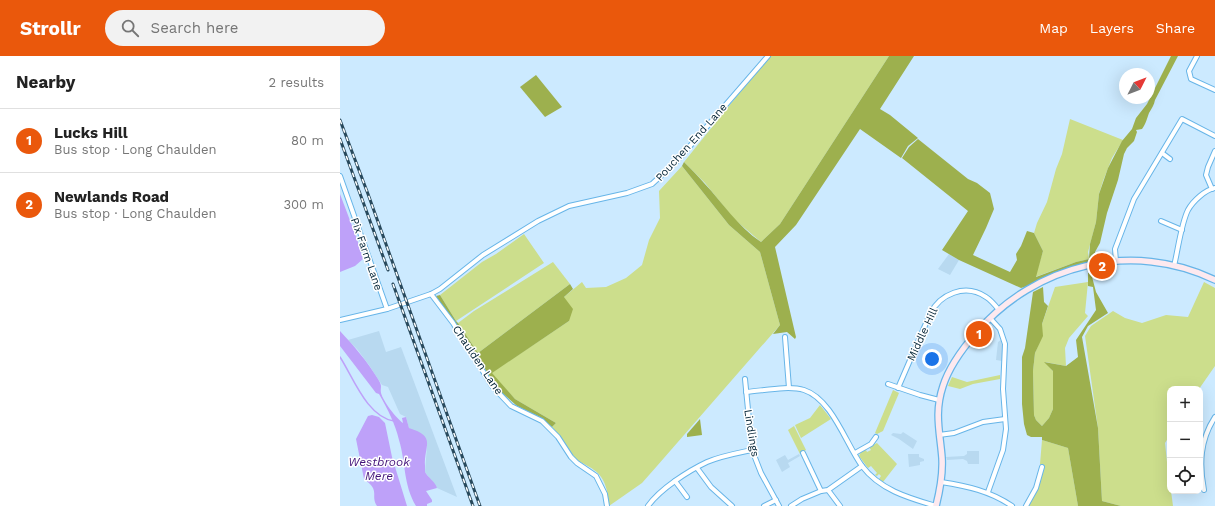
<!DOCTYPE html>
<html lang="en">
<head>
<meta charset="utf-8">
<style>
  body { margin:0; font-family:"Work Sans",sans-serif; background:#f2f2f2; color:#222 }
  .controls { position:absolute; right:12px; bottom:12px; display:grid; overflow:hidden; border-radius:8px; box-shadow:0 4px 16px #0002 }
  .controls button { width:36px; height:36px; display:grid; place-items:center; padding:0; border:0; border-bottom:1px solid #e0e0e0; background:#fff; color:#222; font:20px sans-serif }
  .compass { position:absolute; left:779px; top:12px; width:36px; height:36px; border-radius:50%; background:#fff; box-shadow:0 4px 16px #0002; rotate:48deg }
  .you { position:absolute; left:592px; top:303px; width:14px; height:14px; margin:-10px; border:3px solid #fff; border-radius:50%; background:#1a73e8; box-shadow:0 0 0 6px #1a73e833 }
  .badge { display:grid; place-items:center; width:26px; height:26px; border-radius:50%; background:#ea580c; color:#fff; font-size:13px; font-weight:700 }
  .pin { position:absolute; translate:-50% -50%; border:2px solid #fff; box-shadow:0 1px 4px #0006 }
  .list { margin:0; padding:0; list-style:none }
  h2 { display:flex; justify-content:space-between; align-items:center; height:52px; margin:0; padding:0 16px; font-size:17px }
  h2 small { font-size:13px; font-weight:400; color:#767676 }
  .list li { display:grid; grid-template-columns:26px 1fr auto; gap:12px; align-items:center; box-sizing:border-box; height:64px; padding:0 16px; border-top:1px solid #e0e0e0 }
  .list b { display:block; font-size:15px; white-space:nowrap }
  .list p { margin:0; font-size:13px; white-space:nowrap; color:#767676 }
  .list em { font-size:13px; font-style:normal; color:#767676 }
  .icon { flex:none; width:22px; height:22px; fill:none; stroke:currentColor; stroke-width:2; stroke-linecap:round; stroke-linejoin:round }
  .map { position:relative; flex:none; width:875px; height:450px; overflow:hidden }
  header { display:flex; align-items:center; gap:24px; box-sizing:border-box; height:56px; padding:0 20px; background:#ea580c; color:#fff }
  header strong { font-size:19px }
  nav { display:flex; gap:22px; margin-inline-start:auto; font-size:14px }
  .search { width:280px; height:36px; background:#f2f2f2; display:flex; align-items:center; gap:10px; box-sizing:border-box; padding:0 14px; border-radius:22px; color:#767676; font-size:15px }
  main { display:flex }
  aside { flex:1; background:#fff }
  .map>svg:first-child { display:block }
</style>
</head>
<body>
<header>
<strong>Strollr</strong>
<div class="search"><svg class="icon" aria-label="search" viewBox="0 0 24 24"><circle cx="10" cy="10" r="6"/><path d="M15 15l6 6"/></svg>Search here</div>
<nav><a>Map</a><a>Layers</a><a>Share</a></nav>
</header>
<main>
<aside>
<h2>Nearby<small>2 results</small></h2>
<ul class="list">
<li><span class="badge">1</span><div><b>Lucks Hill</b><p>Bus stop · Long Chaulden</p></div><em>80 m</em></li>
<li><span class="badge">2</span><div><b>Newlands Road</b><p>Bus stop · Long Chaulden</p></div><em>300 m</em></li>
</ul>
</aside>
<div class="map">
<svg width="875" height="450" viewBox="0 0 875 450">
  <rect width="100%" height="100%" fill="#cceaff"/>
  <g fill="#b8d9f0">
    <polygon points="609,198 619,204 610,219 598,213"/>
    <polygon points="39,275 46,296 61,291 117,441 97,432 85,416 87,390 69,372 66,361 60,358 48,331 42,329 29,309 17,293 8,284"/>
    <polygon points="661,284 663,294 662,305 656,304 658,286"/>
    <polygon points="563,376 577,385 573,393 559,383 551,379 553,377 561,378"/>
    <polygon points="627,395 639,395 639,408 628,408 627,405 623,403 607,404 606,401 624,400 627,398"/>
    <polygon points="459,398 460,400 448,407 450,411 442,416 436,404 445,399 448,404"/>
    <polygon points="568,398 579,398 579,401 584,403 584,405 580,406 580,409 569,411"/>
  </g>
  <g fill="#ccde8c">
    <polygon points="429,0 549,0 440,168 421,186 394,163 365,127 344,106"/>
    <polygon points="730,63 783,84 772,102 763,125 759,138 756,166 748,196 749,203 736,206 695,221 703,195 694,177 697,167 707,146 716,113 722,98"/>
    <path d="M342 110 389 169 420 196 440 269 317 410 302 427 269 450C268 437 266 422 254 414 248 409 242 408 236 403 227 393 221 381 212 371L216 367 175 343 151 317 229 265 224 241 242 226 246 232 266 231 286 222 302 209 309 184 320 162 319 135Z"/>
    <polygon points="184,178 204,207 116,265 100,239 142,206 156,198"/>
    <polygon points="213,206 230,228 138,297 118,267 134,255"/>
    <polygon points="748,226 745,257 748,260 729,282 725,292 726,310 705,306 713,315 713,353 709,362 702,370 696,364 694,359 693,315 695,297 702,280 702,268 715,231"/>
    <polygon points="864,226 875,232 875,310 859,333 830,333 830,379 825,387 830,435 831,435 833,450 781,450 762,445 758,372 745,280 751,270 773,255 785,262 802,267 826,259 848,261"/>
    <polygon points="660,319 660,323 633,328 620,333 608,330 612,321 627,326"/>
    <polygon points="553,334 559,337 543,375 537,378 535,377"/>
    <polygon points="480,349 491,363 461,382 455,369 470,362"/>
    <polygon points="454,370 466,394 460,398 448,374"/>
    <path d="M702 384 728 392 738 450H688C696 438 700 426 702 411L700 408Z"/>
    <polygon points="537,387 557,408 543,426 539,423 541,420 539,418 537,420 535,419 537,417 531,410 528,412 519,400 521,396 526,394 527,396 531,394 529,391"/>
  </g>
  <g fill="#9db04e">
    <path d="M549 0H574L540 53 550 59 578 82 568 90 561 102 520 73 456 169 435 191 456 281 455 283 447 276 433 278 440 269 420 196 389 169 342 110 344 106C351 113 358 120 364 127 383 147 397 170 421 186L440 168Z"/>
    <path d="M831 0H838L815 44C814 49 812 52 809 57 807 62 806 68 802 73L796 74 797 76 794 85 787 92 784 98 778 124 767 157 760 187 755 196 756 206 721 215 691 229 681 232 619 204 602 194 628 155 562 102 569 91 578 83 628 123 637 127 650 137 654 153 646 172 633 199 670 216 677 204 676 198 681 190 687 175 694 177 703 195 696 221 736 206 749 203 750 188 756 166 759 138 768 112 782 85 792 73 796 62 807 48Z"/>
    <polygon points="196,19 222,51 205,61 180,31"/>
    <polygon points="748,217 751,217 756,236 768,257 748,270 742,281 758,372 762,445 781,450 738,450 728,392 702,384 702,381 691,381 687,379 684,368 682,348 682,301 685,292 693,236 703,231 704,246 708,250 702,268 703,280 695,297 693,315 694,359 696,364 702,370 709,362 713,353 713,315 704,306 726,310 738,301 736,284 756,254 753,231 748,230"/>
    <polygon points="230,228 233,233 224,241 233,253 229,265 152,317 175,343 216,367 212,371 200,361 177,350 159,334 96,240 100,239 116,265 118,267 138,297"/>
    <polygon points="360,363 362,379 347,381 347,378"/>
  </g>
  <g fill="#bea1f9">
    <polygon points="0,138 17,183 23,203 15,210 0,216"/>
    <path d="M0 275C14 290 27 305 38 323 43 331 40 331 41 337 43 345 56 362 63 367L62 362 66 361 69 372C97 381 84 389 85 410 85 412 85 414 85 416 88 422 95 425 97 432L86 435 92 444V446L87 448V450H76C63 428 66 407 59 384 55 367 48 354 39 338L36 337 0 290Z"/>
    <path d="M32 359 39 361 45 367 52 401 67 450H37C30 439 41 435 24 423L16 383 28 360Z"/>
  </g>
  <g fill="none" stroke-linecap="round" stroke-linejoin="round">
    <path stroke="#bea1f9" stroke-width="1.5" d="M0 301C13 321 27 361 54 365"/>
    <g stroke="#67b5e8" stroke-width="6">
      <g id="street">
        <polyline points="857,0 849,15 851,23 875,34"/>
        <polyline points="822,97 830,103"/>
        <polyline points="0,120 47,253"/>
        <polyline points="872,133 866,119 868,111 875,95"/>
        <polyline points="821,165 842,174"/>
        <polyline points="776,205 775,193 794,143 842,63 875,80"/>
        <path d="M834 210C838 194 841 168 848 154 853 145 865 134 875 132"/>
        <polyline points="91,238 113,267 152,330 171,350 202,365 218,381 231,401 237,407 256,420 265,438 267,450"/>
        <polyline points="0,264 47,253 91,238 100,233 143,199 198,165 229,150 287,137 312,128 337,105 428,0"/>
        <polyline points="445,281 449,332"/>
        <polyline points="405,323 412,394 421,417 439,450"/>
        <polyline points="548,328 580,339 599,344"/>
        <path d="M558 332 590 258C600 238 625 227 646 241 651 244 655 249 659 254"/>
        <path d="M406 336C422 335 448 329 464 334 492 343 506 388 522 410 540 434 569 442 596 450"/>
        <polyline points="599,379 614,377 643,366 665,363"/>
        <polyline points="463,397 481,435"/>
        <polyline points="515,397 531,388 536,381"/>
        <polyline points="357,412 371,431 392,450"/>
        <polyline points="335,425 347,441"/>
        <path d="M601 426C627 430 650 435 672 450"/>
        <polyline points="488,434 500,450"/>
        <path d="M864 434C859 408 860 384 875 361"/>
        <polyline points="648,436 663,394 666,373 663,333 665,288 660,273 650,262"/>
        <path d="M308 450C320 433 348 415 367 406 381 400 398 397 412 394"/>
        <polyline points="424,450 436,444"/>
        <polyline points="451,450 462,443 481,435 488,434 522,410"/>
        <polyline points="686,450 696,432 702,411"/>
      </g>
    </g>
    <g stroke="#67b5e8" stroke-width="8">
      <path id="secondary" d="M596 450C600 434 603 418 602 402 600 376 594 357 603 330 609 311 623 292 636 277 695 208 793 184 875 224"/>
    </g>
    <use href="#street" stroke="#fff" stroke-width="4"/>
    <use href="#secondary" stroke="#fde9ef" stroke-width="5.5"/>
    <g stroke="#28495c" stroke-width="3">
      <g id="rail">
        <polyline points="0,64 28,138 140,450"/>
        <polyline points="0,83 48,214"/>
        <polyline points="53,228 133,450"/>
      </g>
    </g>
    <use href="#rail" stroke="#fff" stroke-width="1.5" stroke-dasharray="4.5" stroke-linecap="butt"/>
  </g>
  <g text-anchor="middle" stroke-width="3" stroke-linejoin="round" paint-order="stroke">
    <g font-size="11" fill="#002235" stroke="#fff">
      <text transform="translate(351 86) rotate(-48)" y="4">Pouchen End Lane</text>
      <text transform="translate(27 198) rotate(71)" y="4">Pix Farm Lane</text>
      <text transform="translate(582 278) rotate(-65)" y="4">Middle Hill</text>
      <text transform="translate(138 304) rotate(56)" y="4">Chaulden Lane</text>
      <text transform="translate(412 377) rotate(81)" y="4">Lindlings</text>
    </g>
    <g font-size="12" font-style="italic" fill="#431379" stroke="#fff">
      <text x="39" y="410">Westbrook<tspan x="39" dy="14">Mere</tspan></text>
    </g>
  </g>
</svg>
<div class="controls">
<button>+</button>
<button>−</button>
<button><svg class="icon" aria-label="locate" viewBox="0 0 24 24"><circle cx="12" cy="12" r="6"/><path d="M12 2v4M12 18v4M2 12h4M18 12h4"/></svg></button>
</div>
<svg class="compass" viewBox="-18 -18 36 36"><path d="M0-13l5 13h-10z" fill="#e53935"/><path d="M0 13l5-13h-10z" fill="#767676"/></svg>
<div class="you"></div>
<div class="pin badge" style="left:639px;top:278px">1</div>
<div class="pin badge" style="left:762px;top:210px">2</div>
</div>
</main>
</body>
</html>
